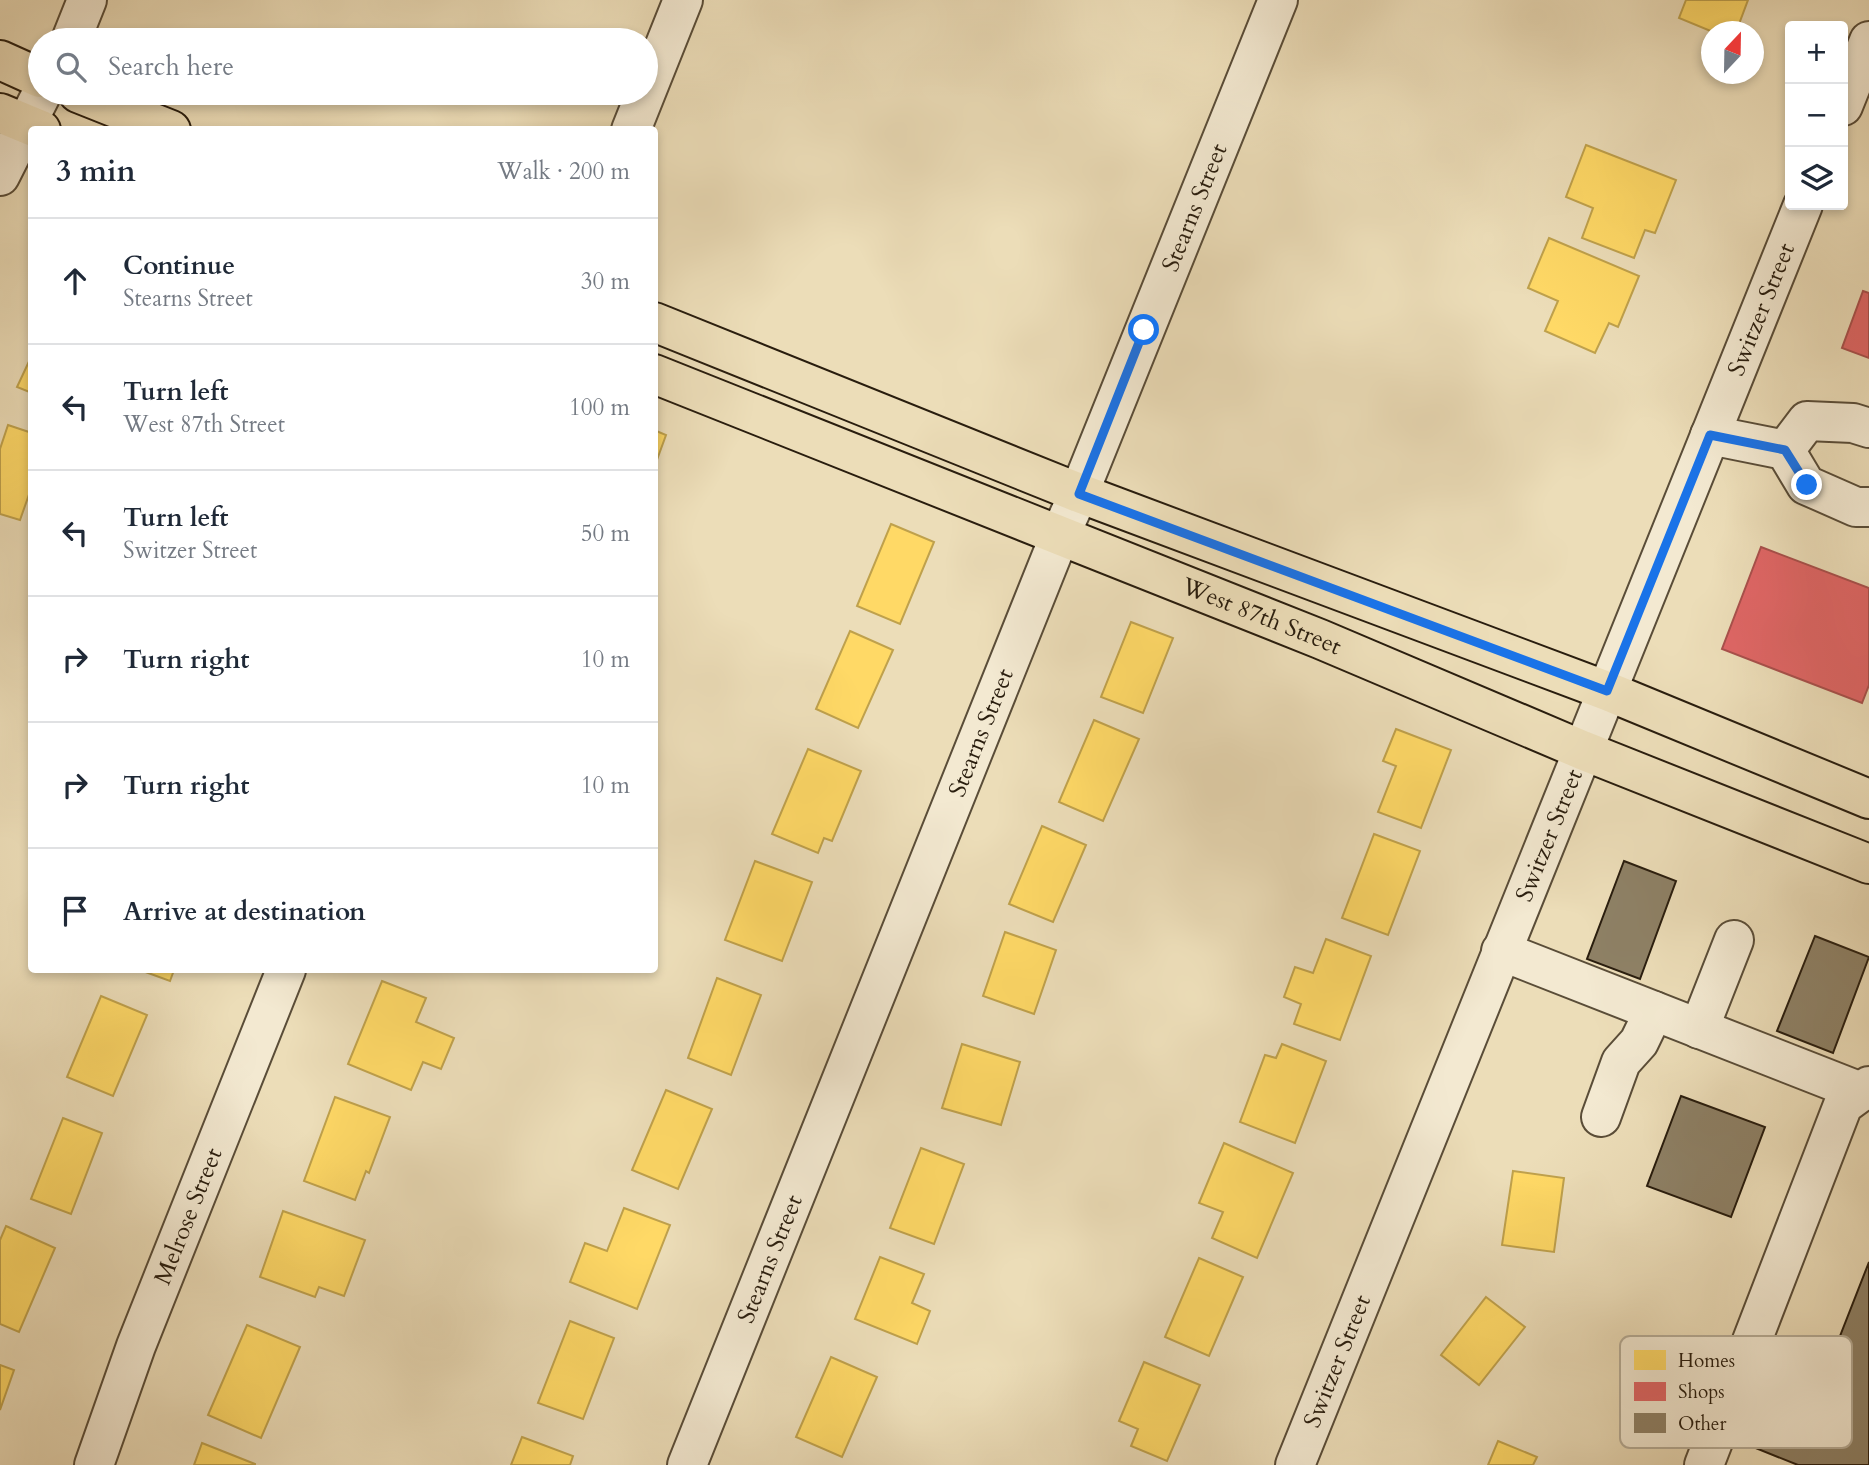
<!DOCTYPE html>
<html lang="en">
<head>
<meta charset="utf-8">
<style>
  body { margin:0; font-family:Cardo,serif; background:#f2f2f3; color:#1f2937 }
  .controls { position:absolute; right:21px; top:21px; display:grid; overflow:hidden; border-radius:7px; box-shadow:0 4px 10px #0003 }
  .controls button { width:63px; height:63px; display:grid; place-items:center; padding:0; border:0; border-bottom:2px solid #e0e1e3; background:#fff; color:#1f2937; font:35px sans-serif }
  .compass { position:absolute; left:1701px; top:21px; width:63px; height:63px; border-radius:50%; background:#fff; box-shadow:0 4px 10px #0003; rotate:22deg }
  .stop { position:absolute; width:21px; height:21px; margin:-16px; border:5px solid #1a73e8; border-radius:50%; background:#fff }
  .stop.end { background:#1a73e8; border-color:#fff; box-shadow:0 2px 7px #0008 }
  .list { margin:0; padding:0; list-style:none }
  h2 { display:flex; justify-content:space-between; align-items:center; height:91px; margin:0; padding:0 28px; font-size:30px }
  h2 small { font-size:23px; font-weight:400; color:#747a83 }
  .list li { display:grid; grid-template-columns:46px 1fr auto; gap:21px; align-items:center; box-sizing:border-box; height:126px; padding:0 28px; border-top:2px solid #e0e1e3 }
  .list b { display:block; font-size:26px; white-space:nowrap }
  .list p { margin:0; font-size:23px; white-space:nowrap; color:#747a83 }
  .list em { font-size:23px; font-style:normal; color:#747a83 }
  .icon { flex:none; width:38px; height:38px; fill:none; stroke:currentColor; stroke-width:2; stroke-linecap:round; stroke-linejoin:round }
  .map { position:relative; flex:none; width:1869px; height:1465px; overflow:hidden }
  .search { position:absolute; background:#fff; box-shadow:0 4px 10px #0003; left:28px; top:28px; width:630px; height:77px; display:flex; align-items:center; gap:18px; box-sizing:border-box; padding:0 24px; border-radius:38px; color:#747a83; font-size:26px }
  .panel { position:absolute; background:#fff; box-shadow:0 4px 10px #0003; left:28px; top:126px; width:630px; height:847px; border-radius:7px }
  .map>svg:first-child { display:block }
</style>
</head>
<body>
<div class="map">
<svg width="1869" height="1465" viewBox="0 0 1869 1465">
  <rect width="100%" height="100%" fill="#ecddb8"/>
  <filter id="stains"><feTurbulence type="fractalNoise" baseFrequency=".00286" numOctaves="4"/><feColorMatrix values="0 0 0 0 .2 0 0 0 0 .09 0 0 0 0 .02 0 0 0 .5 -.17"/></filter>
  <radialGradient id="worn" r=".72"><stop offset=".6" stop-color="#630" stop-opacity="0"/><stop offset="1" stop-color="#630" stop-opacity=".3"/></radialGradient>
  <g fill="#ffd966" stroke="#bfa14c" stroke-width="2">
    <polygon points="1686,0 1748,0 1736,32 1713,32 1679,18"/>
    <polygon points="1586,145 1676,180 1655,233 1645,230 1634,258 1582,238 1593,208 1566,197"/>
    <polygon points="1549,238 1639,276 1618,327 1609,323 1595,353 1545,331 1558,301 1528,288"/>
    <polygon points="32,355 32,393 17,387"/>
    <polygon points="8,425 32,433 32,486 20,520 0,514 0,449"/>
    <polygon points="654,430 666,435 654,468"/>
    <polygon points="891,524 934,542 900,624 857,606"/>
    <polygon points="1131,622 1173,638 1143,713 1101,697"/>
    <polygon points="850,631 893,650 858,728 816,709"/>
    <polygon points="1094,720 1139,739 1103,821 1059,802"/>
    <polygon points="1396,729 1451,750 1421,828 1378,812 1396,766 1383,761"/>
    <polygon points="808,749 861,771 832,841 824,838 818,853 772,834"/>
    <polygon points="1042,826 1086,845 1053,922 1009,904"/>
    <polygon points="1374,834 1420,851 1388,935 1342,918"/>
    <polygon points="755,861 812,882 782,961 725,940"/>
    <polygon points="1005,932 1056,950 1034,1014 983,996"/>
    <polygon points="1326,939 1371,956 1340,1040 1294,1024 1301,1004 1284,997 1295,967 1313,973"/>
    <polygon points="140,970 174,970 170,981"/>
    <polygon points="717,978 761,995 731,1075 688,1058"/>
    <polygon points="382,981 426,998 416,1022 454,1038 441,1069 423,1062 411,1090 348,1064"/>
    <polygon points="101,996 147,1015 113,1096 67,1077"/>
    <polygon points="962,1044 1020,1062 1001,1125 942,1108"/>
    <polygon points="1282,1044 1326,1061 1295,1143 1240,1122 1265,1055 1276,1058"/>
    <polygon points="666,1090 712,1109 678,1189 632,1170"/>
    <polygon points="335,1097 390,1117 369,1173 366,1171 355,1200 304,1181"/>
    <polygon points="63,1118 102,1133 71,1214 31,1199"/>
    <polygon points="1224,1143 1293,1173 1257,1258 1212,1238 1223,1212 1199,1203"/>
    <polygon points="921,1148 964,1164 934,1244 890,1228"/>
    <polygon points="1513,1171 1564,1178 1554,1252 1502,1245"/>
    <polygon points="624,1208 670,1225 637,1309 570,1282 585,1243 607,1251"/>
    <polygon points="283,1211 365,1240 344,1296 319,1287 315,1297 260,1277"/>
    <polygon points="6,1226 55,1248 19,1332 0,1324 0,1240"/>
    <polygon points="880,1257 924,1274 912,1303 930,1311 917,1344 855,1319"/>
    <polygon points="1199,1258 1243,1277 1209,1356 1165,1337"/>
    <polygon points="1486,1297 1525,1327 1479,1385 1441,1355"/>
    <polygon points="570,1321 614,1338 583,1419 538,1403"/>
    <polygon points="247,1325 300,1347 261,1438 208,1415"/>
    <polygon points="831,1357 877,1377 842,1457 796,1437"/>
    <polygon points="1144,1362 1200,1385 1167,1461 1131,1446 1138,1429 1119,1421"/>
    <polygon points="0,1365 14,1370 0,1410"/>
    <polygon points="522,1437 573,1456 570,1465 511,1465"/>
    <polygon points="1498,1441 1537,1457 1533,1465 1488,1465"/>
    <polygon points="202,1443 255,1464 255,1465 194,1465"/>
  </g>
  <g fill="#e06666" stroke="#a9504c" stroke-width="2">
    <polygon points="1863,291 1869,293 1869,358 1842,348"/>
    <polygon points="1761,547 1869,588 1869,685 1862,703 1722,649"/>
  </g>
  <g fill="#8e8166" stroke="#291d0e" stroke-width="2">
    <polygon points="1624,861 1676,881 1640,979 1587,959"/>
    <polygon points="1815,936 1869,957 1833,1053 1777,1031"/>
    <polygon points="1681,1096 1765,1127 1731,1217 1647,1186"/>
    <polygon points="1869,1262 1869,1465 1798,1465 1748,1445 1789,1342 1831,1359"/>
  </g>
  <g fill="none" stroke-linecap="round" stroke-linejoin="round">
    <g stroke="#5a4d38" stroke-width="42">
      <g id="minor">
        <polyline points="71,40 87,0"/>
        <polyline points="1843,106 1869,41"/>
        <polyline points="631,130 683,0"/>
        <polyline points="0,176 42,93"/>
        <polyline points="1710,435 1785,450 1806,485 1856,507 1869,507"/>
        <polyline points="1785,450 1807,421 1853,423 1869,428"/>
        <polyline points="1501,951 1861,1092"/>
        <polyline points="1699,1029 1734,940"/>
        <polyline points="1601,1117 1621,1062 1639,1042 1654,1011"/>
        <path id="s1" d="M94 1465 136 1346 286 970"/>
        <path id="s2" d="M687 1465 1060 535 1079 493 1278 0"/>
        <path id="s3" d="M1295 1465 1803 205"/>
        <polyline points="1704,1465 1843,1105 1869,1086"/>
      </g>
    </g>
    <g stroke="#291d0e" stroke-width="42">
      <g id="major">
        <polyline points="0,60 40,78"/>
        <polyline points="78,93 171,130"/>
        <polyline points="0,113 41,130"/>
        <polyline points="654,322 1079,493 1607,691 1869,799"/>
        <path id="s4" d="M654 374 1320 639 1582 750 1869 864"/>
      </g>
    </g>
    <use href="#minor" stroke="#f3e9d1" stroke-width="38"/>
    <use href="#major" stroke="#ecddb8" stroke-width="38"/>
  </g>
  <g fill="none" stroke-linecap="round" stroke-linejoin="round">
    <polyline stroke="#1a73e8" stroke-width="9" points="1144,330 1079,494 1607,691 1710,435 1785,450 1807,485"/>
  </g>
  <g text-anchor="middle" stroke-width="7" stroke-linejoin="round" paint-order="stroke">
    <g font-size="24" fill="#291d0e" stroke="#f3e9d1">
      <text dy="8" stroke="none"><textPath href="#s2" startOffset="1356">Stearns Street</textPath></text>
      <text dy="8" stroke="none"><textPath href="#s3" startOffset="1246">Switzer Street</textPath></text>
      <text dy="8" stroke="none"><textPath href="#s4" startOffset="654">West 87th Street</textPath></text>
      <text dy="8" stroke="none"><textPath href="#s2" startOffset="789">Stearns Street</textPath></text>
      <text dy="8" stroke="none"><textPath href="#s3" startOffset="679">Switzer Street</textPath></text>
      <text dy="8" stroke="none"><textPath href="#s1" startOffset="266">Melrose Street</textPath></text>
      <text dy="8" stroke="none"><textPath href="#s2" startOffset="222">Stearns Street</textPath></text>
      <text dy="8" stroke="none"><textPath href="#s3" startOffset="112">Switzer Street</textPath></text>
    </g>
  </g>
  <rect x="1620" y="1336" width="232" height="112" rx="10" fill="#f3e9d1" stroke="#b6ac96" stroke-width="2"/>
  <rect x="1634" y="1350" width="32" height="20" fill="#ffd966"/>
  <rect x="1634" y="1382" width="32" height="19" fill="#e06666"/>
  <rect x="1634" y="1413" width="32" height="20" fill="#8e8166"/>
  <g font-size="19" fill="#291d0e">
    <text x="1678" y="1367">Homes</text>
    <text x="1678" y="1398">Shops</text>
    <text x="1678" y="1430">Other</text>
  </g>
  <rect width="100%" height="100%" filter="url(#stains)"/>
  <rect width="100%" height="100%" fill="url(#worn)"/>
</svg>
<div class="controls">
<button>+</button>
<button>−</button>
<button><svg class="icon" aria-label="layers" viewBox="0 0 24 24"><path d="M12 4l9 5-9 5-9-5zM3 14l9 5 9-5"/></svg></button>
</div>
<svg class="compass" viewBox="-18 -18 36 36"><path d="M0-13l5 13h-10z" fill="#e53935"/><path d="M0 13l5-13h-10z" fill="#747a83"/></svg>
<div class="stop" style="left:1144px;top:330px"></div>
<div class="stop end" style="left:1807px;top:485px"></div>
<div class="search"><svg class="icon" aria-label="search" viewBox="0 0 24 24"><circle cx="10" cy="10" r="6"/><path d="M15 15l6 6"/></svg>Search here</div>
<section class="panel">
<h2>3 min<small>Walk · 200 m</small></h2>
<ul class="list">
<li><svg class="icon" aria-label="ahead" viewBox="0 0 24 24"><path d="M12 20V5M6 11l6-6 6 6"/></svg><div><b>Continue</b><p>Stearns Street</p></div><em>30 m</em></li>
<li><svg class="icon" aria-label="left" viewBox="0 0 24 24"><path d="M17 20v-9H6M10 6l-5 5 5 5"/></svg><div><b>Turn left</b><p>West 87th Street</p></div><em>100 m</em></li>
<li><svg class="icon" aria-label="left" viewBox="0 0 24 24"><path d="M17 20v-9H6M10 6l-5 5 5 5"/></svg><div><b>Turn left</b><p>Switzer Street</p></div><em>50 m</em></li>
<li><svg class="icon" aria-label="right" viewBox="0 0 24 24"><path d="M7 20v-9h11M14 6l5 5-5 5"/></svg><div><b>Turn right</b></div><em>10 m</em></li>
<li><svg class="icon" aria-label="right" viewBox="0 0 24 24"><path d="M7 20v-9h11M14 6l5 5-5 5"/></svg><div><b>Turn right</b></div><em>10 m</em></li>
<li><svg class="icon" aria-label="arrive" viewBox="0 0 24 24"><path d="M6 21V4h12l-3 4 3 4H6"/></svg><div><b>Arrive at destination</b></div></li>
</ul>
</section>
</div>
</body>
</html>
